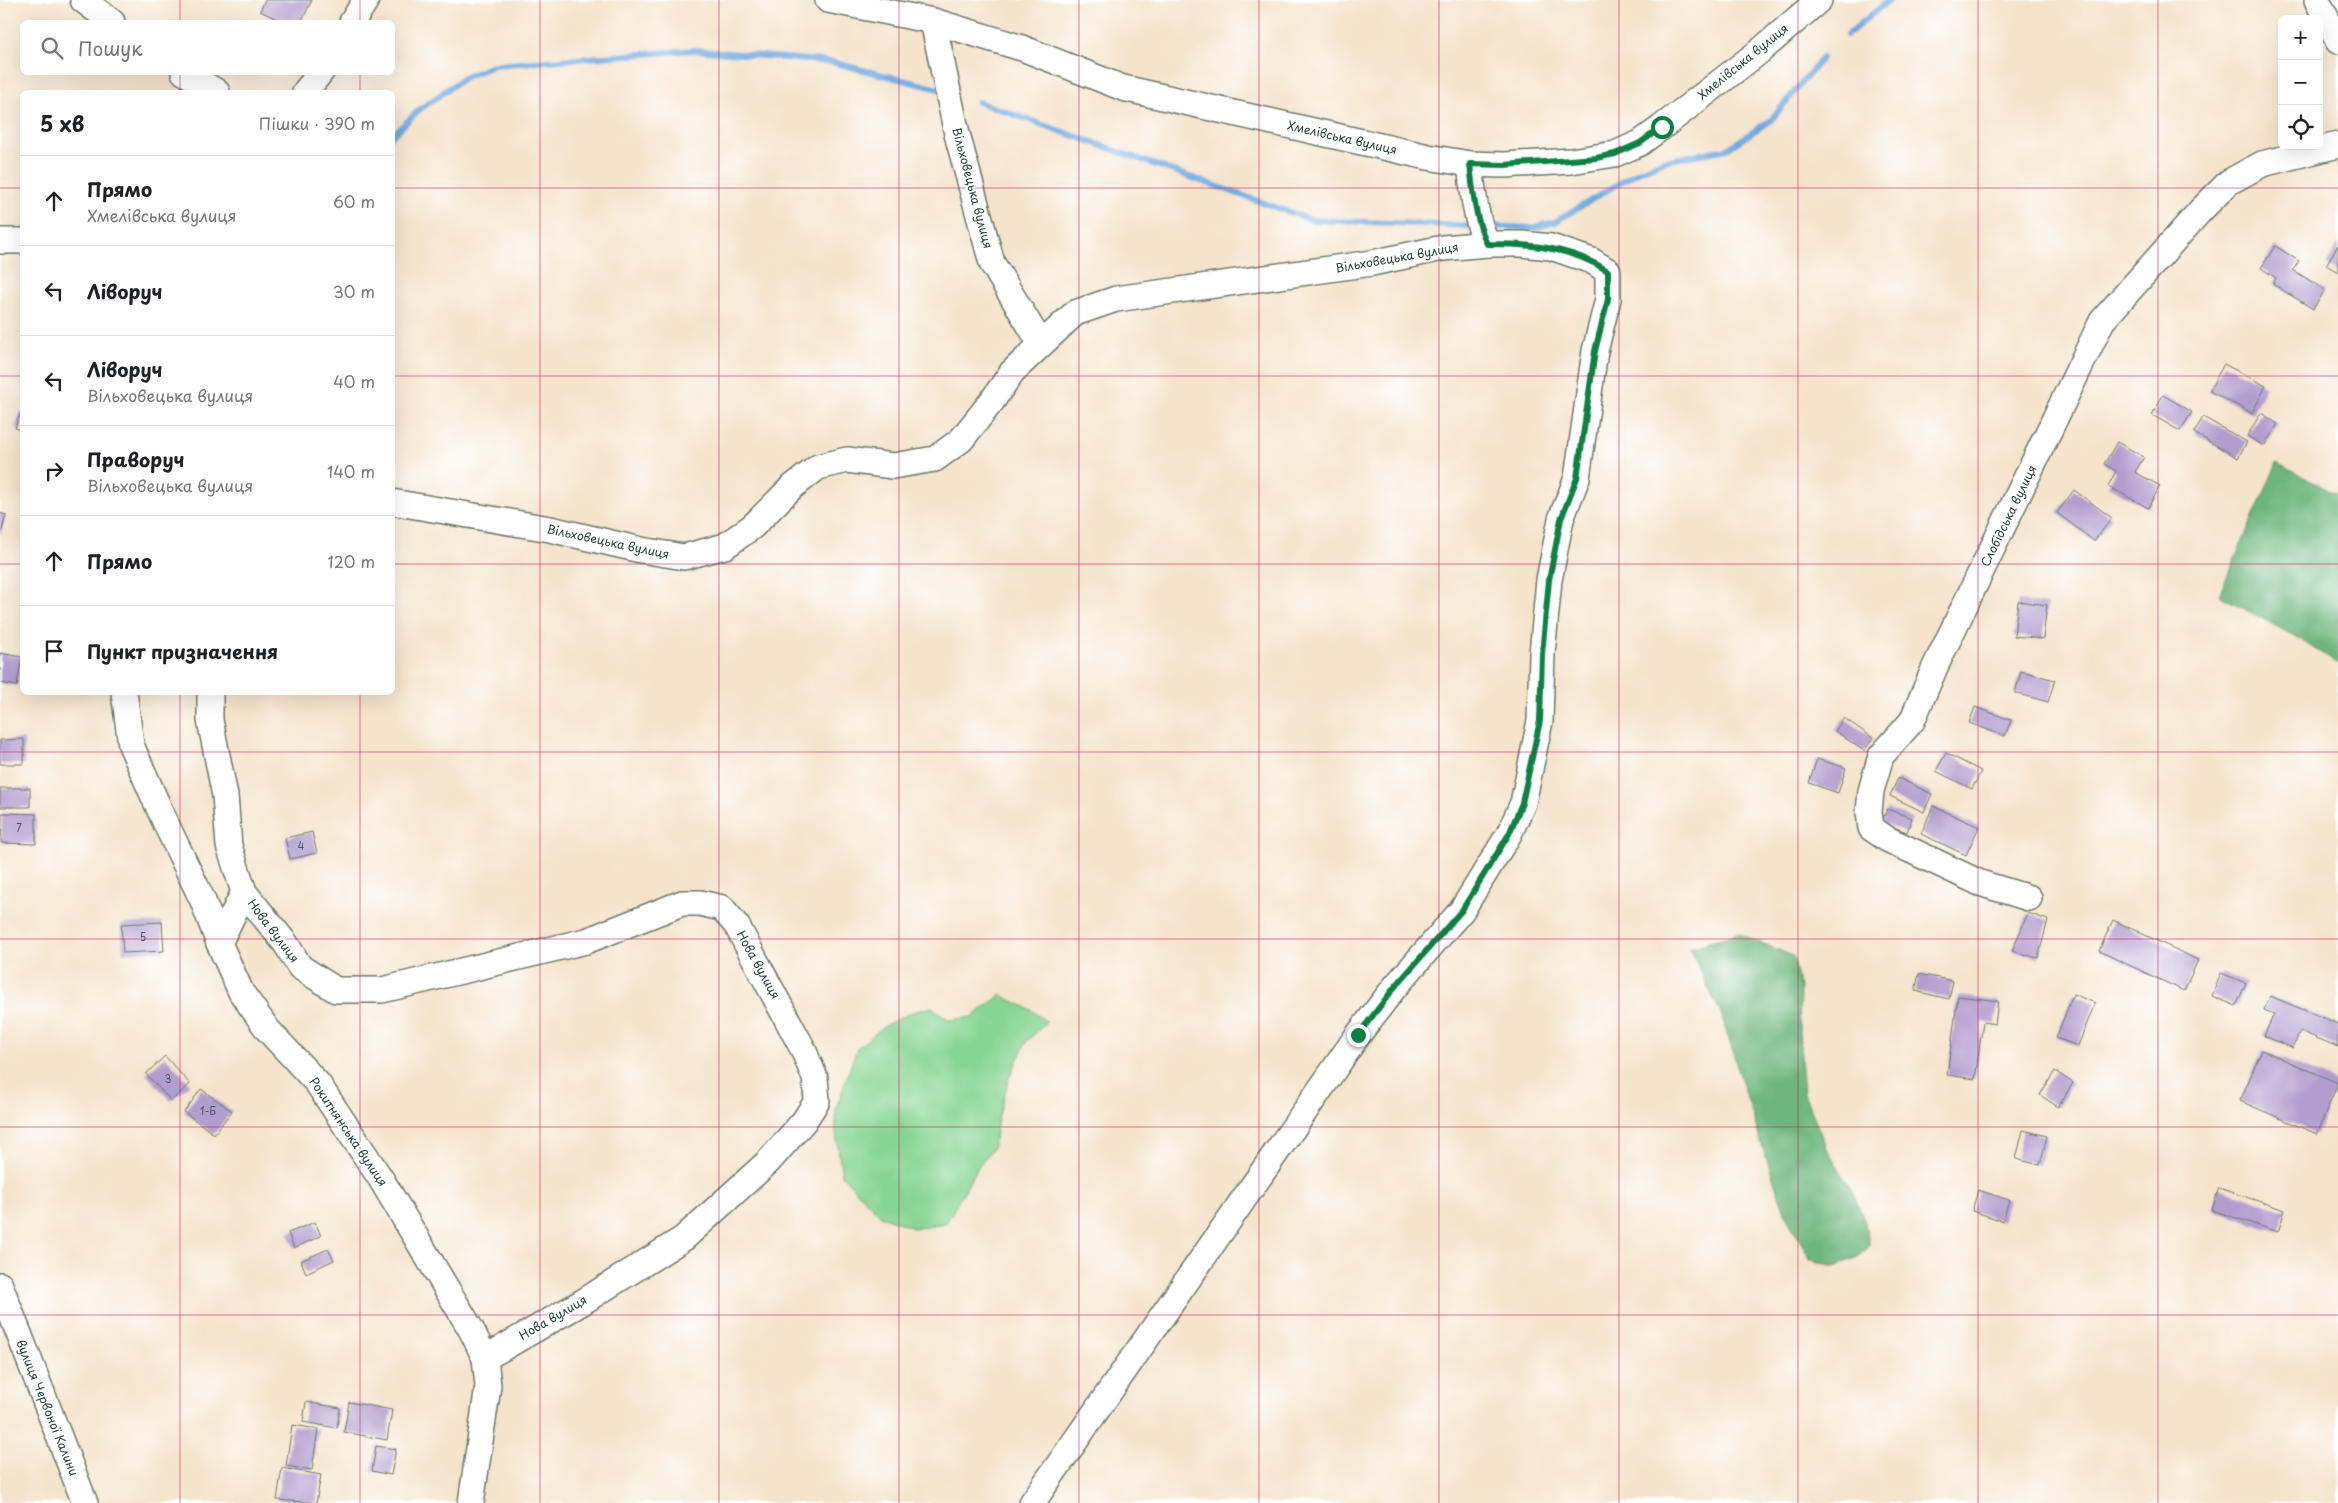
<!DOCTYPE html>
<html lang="uk">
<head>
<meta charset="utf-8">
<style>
  body { margin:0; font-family:"Playpen Sans",sans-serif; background:#f6f6f6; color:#202124 }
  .controls { position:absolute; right:15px; top:15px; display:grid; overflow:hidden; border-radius:8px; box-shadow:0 5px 20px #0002 }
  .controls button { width:45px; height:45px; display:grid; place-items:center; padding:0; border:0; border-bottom:1px solid #e0e0e0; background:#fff; color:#202124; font:25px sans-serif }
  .stop { position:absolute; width:15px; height:15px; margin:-11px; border:4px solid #0b8043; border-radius:50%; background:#fff }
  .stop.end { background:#0b8043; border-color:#fff; box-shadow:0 1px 5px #0008 }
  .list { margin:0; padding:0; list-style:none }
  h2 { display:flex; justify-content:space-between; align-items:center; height:65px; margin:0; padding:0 20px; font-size:21px }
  h2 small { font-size:16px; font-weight:400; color:#757577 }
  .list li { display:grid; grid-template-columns:32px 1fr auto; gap:15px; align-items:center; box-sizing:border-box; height:90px; padding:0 20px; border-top:1px solid #e0e0e0 }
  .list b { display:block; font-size:19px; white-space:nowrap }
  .list p { margin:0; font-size:16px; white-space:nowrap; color:#757577 }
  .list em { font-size:16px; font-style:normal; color:#757577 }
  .icon { flex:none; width:28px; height:28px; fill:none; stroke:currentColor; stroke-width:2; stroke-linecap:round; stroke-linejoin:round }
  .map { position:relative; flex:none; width:2338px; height:1503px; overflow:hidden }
  .search { position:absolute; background:#fff; box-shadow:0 5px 20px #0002; left:20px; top:20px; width:375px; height:55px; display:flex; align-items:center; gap:12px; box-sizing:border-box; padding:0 18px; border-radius:8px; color:#757577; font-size:19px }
  .panel { position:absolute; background:#fff; box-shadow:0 5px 20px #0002; left:20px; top:90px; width:375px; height:605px; border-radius:8px }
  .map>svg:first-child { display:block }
</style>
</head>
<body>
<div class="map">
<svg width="2338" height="1503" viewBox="0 0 2338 1503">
  <rect width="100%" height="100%" fill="#fff"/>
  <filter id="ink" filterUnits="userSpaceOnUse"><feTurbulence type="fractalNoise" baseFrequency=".02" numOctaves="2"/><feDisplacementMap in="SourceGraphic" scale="10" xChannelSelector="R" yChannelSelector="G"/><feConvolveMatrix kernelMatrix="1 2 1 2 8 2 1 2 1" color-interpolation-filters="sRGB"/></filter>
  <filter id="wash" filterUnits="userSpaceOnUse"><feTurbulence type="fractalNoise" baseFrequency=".0096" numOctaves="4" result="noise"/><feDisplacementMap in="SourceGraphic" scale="20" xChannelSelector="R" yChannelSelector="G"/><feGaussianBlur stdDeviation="1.12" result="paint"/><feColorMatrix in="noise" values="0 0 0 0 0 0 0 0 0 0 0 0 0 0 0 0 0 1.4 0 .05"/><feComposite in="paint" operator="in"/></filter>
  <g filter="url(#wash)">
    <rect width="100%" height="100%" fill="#f5e3cb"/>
    <polygon fill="#87d593" stroke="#538964" points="1001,995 1031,1010 1047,1022 1026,1042 1009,1078 997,1123 994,1146 978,1167 946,1223 913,1228 881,1216 842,1176 836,1133 836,1109 857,1048 886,1025 912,1012 932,1007 949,1020 972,1017"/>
    <g fill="#6db67d" stroke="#467a58">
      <polygon points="2277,463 2338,495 2338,664 2296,637 2219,595"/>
      <polygon points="1738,933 1793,956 1800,988 1799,1032 1804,1094 1828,1151 1853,1193 1864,1219 1870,1246 1856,1258 1835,1266 1811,1260 1787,1218 1762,1146 1721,1014 1689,948"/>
    </g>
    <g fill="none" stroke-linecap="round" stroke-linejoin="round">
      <g stroke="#6fa9df" stroke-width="6">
        <polyline points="1847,35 1889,0"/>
        <polyline points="978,102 1312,220 1474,226"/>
        <polyline points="392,136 419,110 465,77 495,65 695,50 831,62 939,89"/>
        <polyline points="1487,226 1532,228 1555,222 1636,173 1664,161 1727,149 1771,120 1822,58"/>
      </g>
    </g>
    <g id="blocks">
      <g fill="#b29dcf">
        <polygon points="265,0 312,0 301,22 283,22 260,11"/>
        <polygon points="2338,245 2338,272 2326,265"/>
        <polygon points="2275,246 2299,261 2293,270 2325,290 2313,309 2273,284 2276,278 2261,268"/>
        <polygon points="2224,364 2266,386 2252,413 2209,391"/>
        <polygon points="2163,395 2192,412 2180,431 2152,415"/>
        <polygon points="21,411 22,411 22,430 15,428"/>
        <polygon points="2261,413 2278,424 2264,446 2247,436"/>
        <polygon points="2203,417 2247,442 2238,458 2194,433"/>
        <polygon points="2117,442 2144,457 2135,472 2160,486 2148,508 2108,486 2116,471 2104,464"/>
        <polygon points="2074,490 2112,518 2094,541 2057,513"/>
        <polygon points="0,513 6,515 1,534 0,534"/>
        <polygon points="2018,601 2047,605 2043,639 2014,636"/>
        <polygon points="0,653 22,657 17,686 0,683"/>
        <polygon points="2021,671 2055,680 2048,702 2015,693"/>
        <polygon points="1975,707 2011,720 2005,736 1969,723"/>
        <polygon points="1844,718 1873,738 1864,751 1835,731"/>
        <polygon points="24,739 24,764 0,764 0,740"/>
        <polygon points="1946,753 1981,771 1972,789 1936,771"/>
        <polygon points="1817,759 1846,768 1838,793 1809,783"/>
        <polygon points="1898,778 1932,794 1924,812 1890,796"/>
        <rect x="0" y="788" width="30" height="19"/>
        <polygon points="1933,806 1979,827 1966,855 1921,834"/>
        <polygon points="1887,809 1912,818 1907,832 1882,823"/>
        <polygon points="2,813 36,814 36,844 1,843"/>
        <polygon points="312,832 317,853 290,859 285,838"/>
        <polygon points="2028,913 2048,920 2038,958 2012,951"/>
        <polygon points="2113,920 2198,960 2184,991 2099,951"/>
        <polygon points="162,922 164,951 123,953 121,924"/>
        <polygon points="2221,973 2246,983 2236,1006 2212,996"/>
        <polygon points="1919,974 1953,981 1949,999 1915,991"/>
        <polygon points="2073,994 2095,1003 2078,1046 2056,1038"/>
        <polygon points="1958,996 1998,1001 1995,1024 1983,1022 1975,1079 1947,1075"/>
        <polygon points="2270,996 2338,1024 2338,1047 2300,1031 2293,1048 2264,1036 2274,1014 2264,1010"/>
        <polygon points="2262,1050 2338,1083 2317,1134 2240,1101"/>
        <polygon points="165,1056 190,1084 171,1101 146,1074"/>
        <polygon points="2055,1071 2073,1083 2058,1107 2040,1095"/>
        <polygon points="201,1089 232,1111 214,1134 184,1112"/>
        <polygon points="2023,1130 2047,1136 2040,1165 2016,1159"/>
        <polygon points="2219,1188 2285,1210 2278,1232 2212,1210"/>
        <polygon points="1978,1190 2009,1200 2003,1221 1972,1211"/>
        <polygon points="315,1222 321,1236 294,1248 288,1233"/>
        <polygon points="328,1249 334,1260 306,1273 301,1261"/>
        <polygon points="306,1402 340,1408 337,1428 303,1422"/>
        <polygon points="349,1402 392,1410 387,1440 344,1432"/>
        <polygon points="292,1425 318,1429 312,1470 286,1466"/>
        <polygon points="376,1446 396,1449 391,1475 372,1471"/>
        <polygon points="282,1468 321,1475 316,1503 277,1500"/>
      </g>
    </g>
  </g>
  <g filter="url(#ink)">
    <use href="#blocks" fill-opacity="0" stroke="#6a7769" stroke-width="1"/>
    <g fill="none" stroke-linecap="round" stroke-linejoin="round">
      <g stroke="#6a7769" stroke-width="28">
        <g id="street">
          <polyline points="83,0 112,22"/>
          <polyline points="828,0 933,21 1022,48 1123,88 1428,157 1470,164 1504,165 1571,161 1615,154 1640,143 1662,127 1760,51 1819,0"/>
          <polyline points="2317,0 2338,41"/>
          <polyline points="933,21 957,134 992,263 1041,344"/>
          <polyline points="352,22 366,0"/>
          <polyline points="184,72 217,92"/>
          <polyline points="305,92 321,72"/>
          <path d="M1470 164C1473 191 1475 219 1487 244"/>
          <polyline points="0,241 22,241"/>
          <polyline points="392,502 550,529 641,550 684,557 725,546 753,526 791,488 818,467 847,460 893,466 935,459 961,440 992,401 1012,372 1075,313 1116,299 1372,263 1443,248 1487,244 1522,244 1551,247 1592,261 1608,271 1608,299 1595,351 1577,478 1561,519 1549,580 1542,654 1540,721 1523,803 1509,834 1462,910 1394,988 1358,1035 1032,1503"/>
          <polyline points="124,692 131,745 166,824 203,901 219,943 241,992 268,1030 318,1084 381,1179 472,1331 485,1358 488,1386 471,1503"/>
          <polyline points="210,692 210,720 225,796 229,846 244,892 286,944 300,967 336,990 382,990 586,941 682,903 700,903 722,908 737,926 803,1049 815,1078 817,1101 804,1121 769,1161 684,1238 581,1303 485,1358"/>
          <polyline points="2029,898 1980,883 1887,839 1871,828 1869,812 1871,791 1881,756 1912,721 1935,667 2102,321 2201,210 2229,182 2262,164 2338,145"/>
          <polyline points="219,943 244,892"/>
          <polyline points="0,1285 85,1503"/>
        </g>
      </g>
      <use href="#street" stroke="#fff" stroke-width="25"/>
    </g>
  </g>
  <g fill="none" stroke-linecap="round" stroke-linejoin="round" filter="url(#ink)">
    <path stroke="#0b8043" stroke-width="6" d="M1358 1035 1394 988 1462 910 1509 834 1522 803 1540 721 1542 654 1549 580 1561 519 1577 478 1595 351 1608 299V271C1571 247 1530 244 1487 244 1475 219 1473 191 1470 164L1504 165 1596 158 1615 154 1640 143 1662 127"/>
  </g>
  <path fill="none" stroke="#c2185b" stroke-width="1" stroke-opacity="0.55" d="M180 0V22M360 0V22M540 0V1503M719 0V1503M899 0V1503M1079 0V1503M1259 0V1503M1439 0V1503M1619 0V1503M1798 0V1503M1978 0V1503M2158 0V1503M180 72V92M360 72V92M0 188H22M392 188H2338M0 376H22M392 376H2338M0 564H22M392 564H2338M180 692V1503M360 692V1503M0 752H2338M0 939H2338M0 1127H2338M0 1315H2338"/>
  <g text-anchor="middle" stroke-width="4" stroke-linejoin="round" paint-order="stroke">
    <g font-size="10" fill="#44555b">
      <text x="19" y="832">7</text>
      <text x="301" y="850">4</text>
      <text x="143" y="941">5</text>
      <text x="168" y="1083">3</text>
      <text x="208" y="1115">1-Б</text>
    </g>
    <g font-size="12" fill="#1f3d34" stroke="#fff">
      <text transform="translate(1743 62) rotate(-39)" y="4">Хмелівська вулиця</text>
      <text transform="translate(1342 138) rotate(13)" y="4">Хмелівська вулиця</text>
      <text transform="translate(972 188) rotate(75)" y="4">Вільховецька вулиця</text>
      <text transform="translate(1397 258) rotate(-10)" y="4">Вільховецька вулиця</text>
      <text transform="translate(2009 516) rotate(-64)" y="4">Слобідська вулиця</text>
      <text transform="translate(608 542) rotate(12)" y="4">Вільховецька вулиця</text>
      <text transform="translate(273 931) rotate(53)" y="4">Нова вулиця</text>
      <text transform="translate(758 965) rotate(61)" y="4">Нова вулиця</text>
      <text transform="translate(348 1132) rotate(56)" y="4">Рокитнянська вулиця</text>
      <text transform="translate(553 1318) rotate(-30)" y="4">Нова вулиця</text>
      <text transform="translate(47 1408) rotate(68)" y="4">вулиця Червоної Калини</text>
    </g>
  </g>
</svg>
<div class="controls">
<button>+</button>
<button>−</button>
<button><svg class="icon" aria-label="locate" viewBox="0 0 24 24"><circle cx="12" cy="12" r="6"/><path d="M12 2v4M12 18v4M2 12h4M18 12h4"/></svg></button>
</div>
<div class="stop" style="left:1662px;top:127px"></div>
<div class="stop end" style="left:1358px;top:1035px"></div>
<div class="search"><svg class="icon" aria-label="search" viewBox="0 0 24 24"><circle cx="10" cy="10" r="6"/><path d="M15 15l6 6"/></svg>Пошук</div>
<section class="panel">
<h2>5 хв<small>Пішки · 390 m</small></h2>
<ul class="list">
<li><svg class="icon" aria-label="ahead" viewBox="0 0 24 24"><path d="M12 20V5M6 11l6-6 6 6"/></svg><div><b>Прямо</b><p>Хмелівська вулиця</p></div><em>60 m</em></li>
<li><svg class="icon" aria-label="left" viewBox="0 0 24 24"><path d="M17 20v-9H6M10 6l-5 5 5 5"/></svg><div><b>Ліворуч</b></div><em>30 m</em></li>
<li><svg class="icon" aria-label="left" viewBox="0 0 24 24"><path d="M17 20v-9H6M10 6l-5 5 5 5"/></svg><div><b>Ліворуч</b><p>Вільховецька вулиця</p></div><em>40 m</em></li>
<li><svg class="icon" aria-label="right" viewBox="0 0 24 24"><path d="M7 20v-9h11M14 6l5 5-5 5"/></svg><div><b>Праворуч</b><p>Вільховецька вулиця</p></div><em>140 m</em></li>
<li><svg class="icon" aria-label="ahead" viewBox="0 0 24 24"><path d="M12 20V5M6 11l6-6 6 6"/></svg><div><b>Прямо</b></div><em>120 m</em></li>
<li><svg class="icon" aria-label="arrive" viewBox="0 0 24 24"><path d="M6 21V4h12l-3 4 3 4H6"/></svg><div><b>Пункт призначення</b></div></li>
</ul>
</section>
</div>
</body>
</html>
